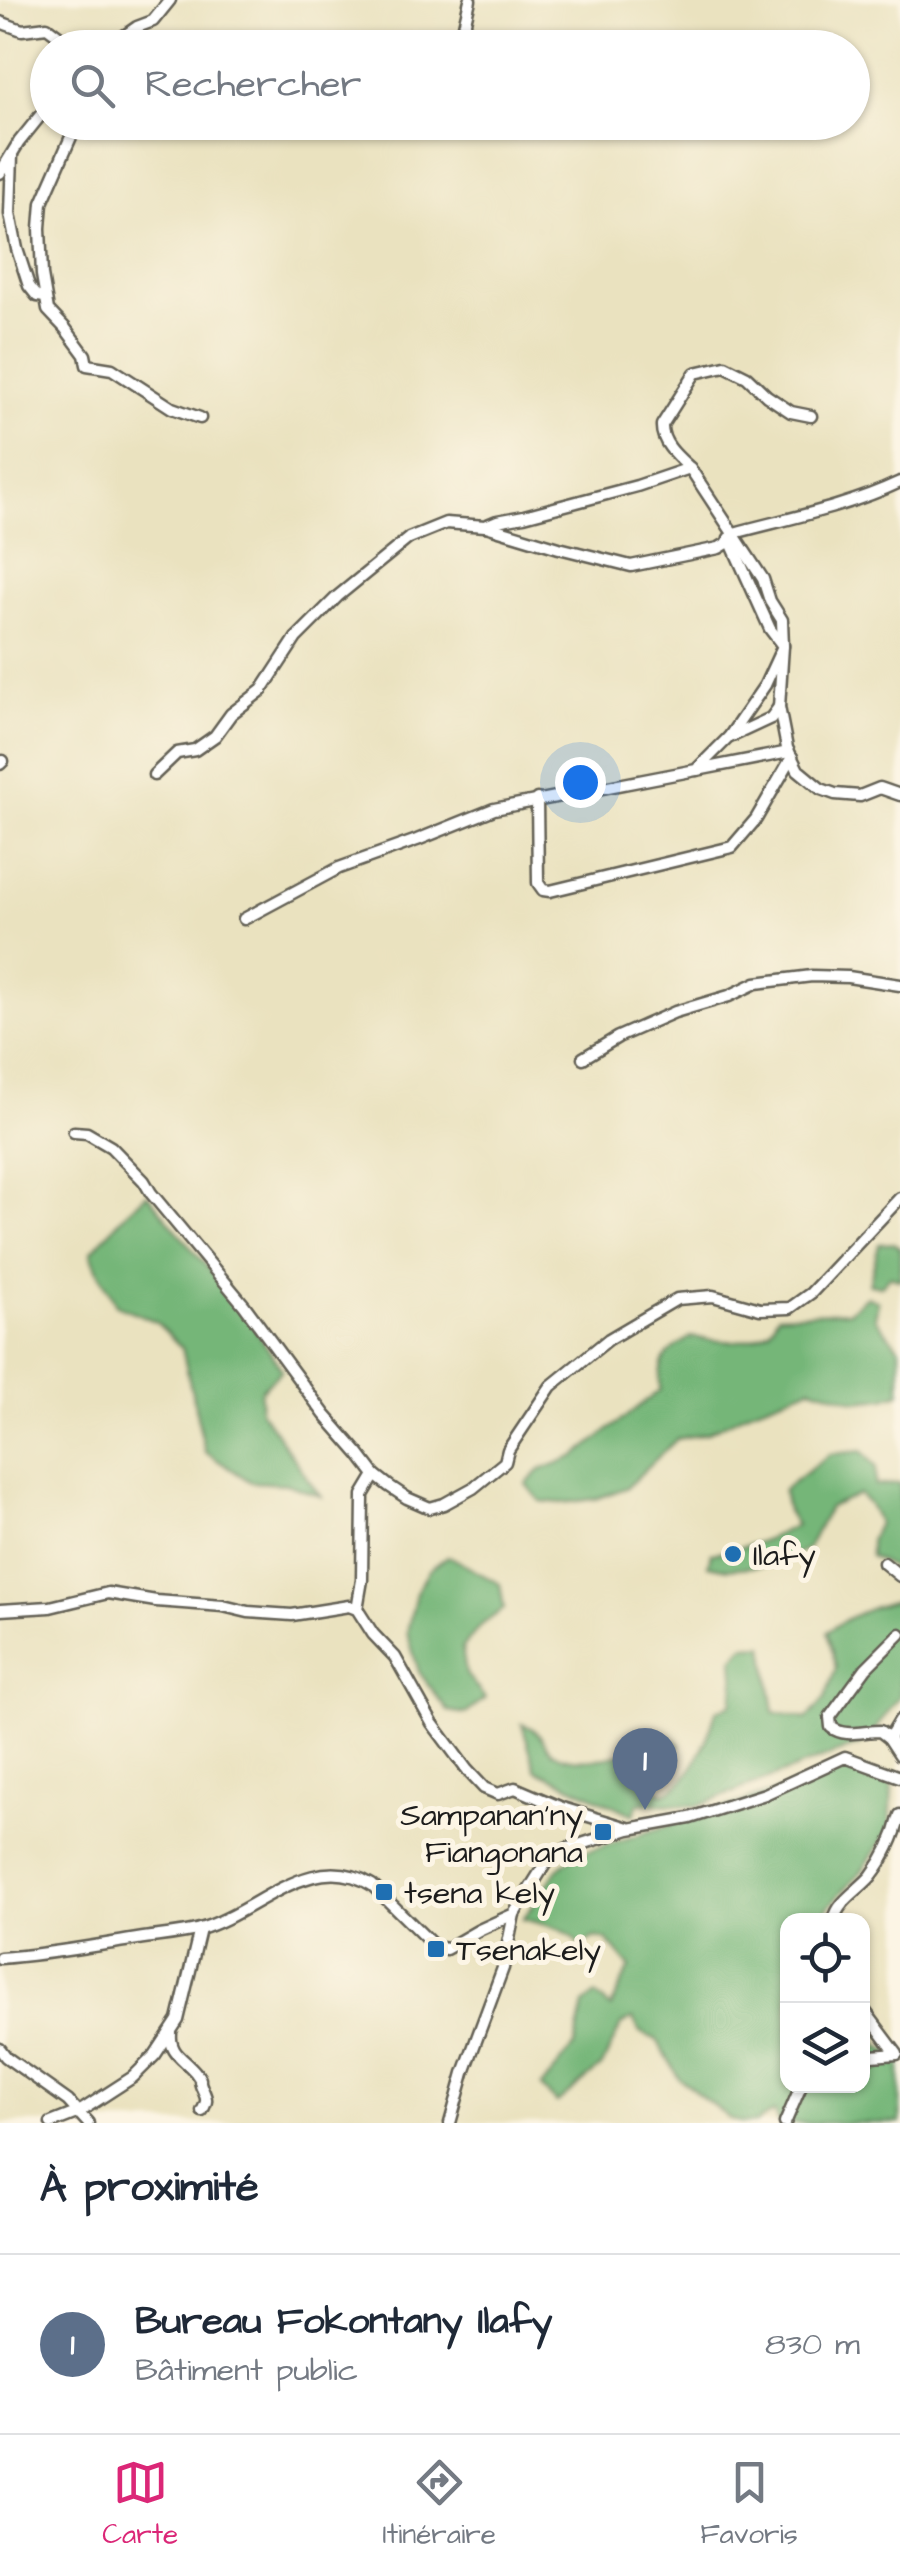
<!DOCTYPE html>
<html lang="fr">
<head>
<meta charset="utf-8">
<style>
  body { margin:0; font-family:"Architects Daughter",sans-serif; background:#f6f6f7; color:#1f2937 }
  .controls { position:absolute; right:30px; bottom:30px; display:grid; overflow:hidden; border-radius:20px; box-shadow:0 2px 8px #0004 }
  .controls button { width:90px; height:90px; display:grid; place-items:center; padding:0; border:0; border-bottom:2px solid #e0e1e3; background:#fff; color:#1f2937; font:50px sans-serif }
  .you { position:absolute; left:580px; top:782px; width:35px; height:35px; margin:-25px; border:8px solid #fff; border-radius:50%; background:#1a73e8; box-shadow:0 0 0 15px #1a73e833 }
  .badge { display:grid; place-items:center; width:65px; height:65px; border-radius:50%; background:#db2777; color:#fff; font-size:32px; font-weight:700 }
  .pin { position:absolute; translate:-50% -82px; filter:drop-shadow(0 2px 5px #0008) }
  .pin::after { content:''; position:absolute; top:52px; width:35px; height:30px; background:inherit; clip-path:polygon(0 0,100% 0,50% 100%) }
  .list { margin:0; padding:0; list-style:none }
  h2 { display:flex; justify-content:space-between; align-items:center; height:130px; margin:0; padding:0 40px; font-size:42px }
  h2 small { font-size:32px; font-weight:400; color:#747a83 }
  .list li { display:grid; grid-template-columns:65px 1fr auto; gap:30px; align-items:center; box-sizing:border-box; height:180px; padding:0 40px; border-top:2px solid #e0e1e3 }
  .list b { display:block; font-size:38px; white-space:nowrap }
  .list p { margin:0; font-size:32px; white-space:nowrap; color:#747a83 }
  .list em { font-size:32px; font-style:normal; color:#747a83 }
  .icon { flex:none; width:55px; height:55px; fill:none; stroke:currentColor; stroke-width:2; stroke-linecap:round; stroke-linejoin:round }
  .map { position:relative; flex:none; width:900px; height:2123px; overflow:hidden }
  .search { position:absolute; background:#fff; box-shadow:0 2px 8px #0004; left:30px; right:30px; top:30px; height:110px; display:flex; align-items:center; gap:25px; box-sizing:border-box; padding:0 35px; border-radius:55px; color:#747a83; font-size:38px }
  .sheet { height:310px; background:#fff }
  nav { display:flex; justify-content:space-around; align-items:center; box-sizing:border-box; height:140px; border-top:2px solid #e0e1e3; background:#fff; font-size:28px; color:#747a83 }
  nav a { display:grid; justify-items:center; gap:5px }
  nav .on { color:#db2777 }
  .map>svg:first-child { display:block }
</style>
</head>
<body>
<div class="map">
<svg width="900" height="2123" viewBox="0 0 900 2123">
  <rect width="100%" height="100%" fill="#fcf5e5"/>
  <filter id="ink" filterUnits="userSpaceOnUse"><feTurbulence type="fractalNoise" baseFrequency=".01" numOctaves="2"/><feDisplacementMap in="SourceGraphic" scale="20" xChannelSelector="R" yChannelSelector="G"/><feConvolveMatrix kernelMatrix="1 2 1 2 8 2 1 2 1" color-interpolation-filters="sRGB"/></filter>
  <filter id="wash" filterUnits="userSpaceOnUse"><feTurbulence type="fractalNoise" baseFrequency=".0048" numOctaves="4" result="noise"/><feDisplacementMap in="SourceGraphic" scale="40" xChannelSelector="R" yChannelSelector="G"/><feGaussianBlur stdDeviation="2.25" result="paint"/><feColorMatrix in="noise" values="0 0 0 0 0 0 0 0 0 0 0 0 0 0 0 0 0 1.4 0 .05"/><feComposite in="paint" operator="in"/></filter>
  <g filter="url(#wash)">
    <rect width="100%" height="100%" fill="#eae2bf"/>
    <g fill="#75b678" stroke="#48694a" stroke-width="2.5">
      <path d="M147 1194 244 1312 282 1370 261 1390 260 1410 320 1496 286 1484 251 1482 205 1452 182 1348 155 1321 116 1305C108 1286 96 1273 91 1252L127 1212Z"/>
      <polygon points="894,1243 900,1248 900,1280 890,1276 881,1286 869,1284 879,1244"/>
      <path d="M867 1296 878 1302 875 1318 900 1349V1393L885 1398 856 1401 811 1387 754 1409 707 1433 677 1439 626 1488 595 1499 561 1503 540 1501 526 1484 540 1470 576 1456 660 1390C658 1358 665 1355 690 1337 714 1341 750 1347 770 1329 772 1327 776 1317 778 1315L849 1311Z"/>
      <path d="M862 1451 876 1467 875 1486 900 1483V1571L870 1556V1540L878 1523 869 1505 859 1494 829 1507 808 1548 774 1565 728 1569 708 1565 711 1553C743 1549 768 1540 796 1525L787 1511 783 1490 830 1454Z"/>
      <polygon points="448,1556 500,1584 504,1609 484,1623 462,1647 466,1674 485,1698 466,1714 448,1711 419,1672 407,1632 416,1593 429,1570"/>
      <path d="M900 1600V1696L866 1742 697 1806 638 1803 634 1815 536 1770 522 1724C546 1732 540 1745 556 1754 583 1769 643 1750 669 1736L680 1744 654 1789 665 1793C694 1779 707 1741 716 1711L731 1704 735 1686 733 1659 744 1646 764 1645 774 1712 807 1719 825 1698 836 1668 827 1632C848 1616 874 1606 900 1600Z"/>
      <path d="M848 1768 892 1785 890 1829 862 1871 828 1907 824 1920H788V2086H862L863 2021 879 2046 900 2056V2123H780L774 2112 755 2123H741L730 2119 680 2079 657 2040 640 2032 633 2019 621 2025 602 2066 557 2103 541 2087 575 2046 584 2004 595 1995 611 2008 630 1967 607 1940 595 1937 580 1946C568 1927 544 1925 523 1919L558 1869 575 1855Z"/>
    </g>
  </g>
  <g filter="url(#ink)">
    <g fill="none" stroke-linecap="round" stroke-linejoin="round">
      <g stroke="#646155" stroke-width="15">
        <g id="minor">
          <polyline points="0,22 22,30 47,27 75,48"/>
          <polyline points="107,48 137,27 153,21 170,0"/>
          <polyline points="464,48 464,26 470,0"/>
          <polyline points="74,130 42,203 40,228 42,275 48,310 65,328 85,355 87,365 112,369 172,408 200,418"/>
          <polyline points="12,155 10,214 17,249 29,286 37,296 45,297"/>
          <polyline points="0,173 19,142 48,106"/>
          <path d="M690 468C678 457 661 443 662 425L695 373 725 366 747 377 767 396 791 412 811 416"/>
          <polyline points="486,526 559,548 631,566 719,548 729,542"/>
          <path d="M734 533C790 518 847 507 900 482"/>
          <polyline points="729,737 765,685 783,646 770,629 729,538"/>
          <polyline points="0,764 3,761"/>
          <polyline points="697,770 789,752"/>
          <polyline points="154,775 177,753 195,750 215,736 231,714 262,690 296,638 338,596 409,538 446,523 485,526 497,521 524,516 637,486 690,468 763,579 770,601 782,620 783,646 779,707 787,748 798,770 821,789 835,794 860,796 880,788 900,795"/>
          <polyline points="537,799 538,883 543,890 550,891 732,847 756,819 792,757"/>
          <polyline points="244,919 339,868 417,840 494,809 696,770 728,738 771,718 779,707"/>
          <polyline points="583,1058 618,1037 675,1012 729,996 756,983 812,976 848,977 900,985"/>
          <polyline points="74,1132 87,1133 111,1147 144,1181 151,1193 244,1305 325,1415 359,1454 375,1475 389,1486 407,1498 430,1508 444,1504 473,1488 505,1462 508,1450 551,1386 609,1339 677,1299 713,1296 760,1309 790,1308 811,1293 900,1198"/>
          <polyline points="884,1563 900,1576"/>
          <polyline points="357,1609 362,1580 363,1495 375,1475"/>
          <polyline points="0,1610 50,1607 108,1593 156,1601 223,1606 248,1612 292,1615 349,1606 357,1609 373,1634 395,1657 432,1723 467,1770 484,1788 498,1794 515,1788 562,1808 628,1828"/>
          <path d="M900 1634 866 1668 830 1717 831 1727C845 1738 862 1731 880 1731L889 1738 900 1755"/>
          <polyline points="889,1738 900,1720"/>
          <path d="M834 1920C838 1901 858 1891 871 1876 884 1859 895 1836 900 1815"/>
          <path d="M0 1958C44 1955 87 1947 131 1940 153 1936 178 1935 200 1929 255 1914 312 1847 372 1885L435 1947 446 1949 479 1930 514 1914 547 1861 566 1849 629 1829 690 1818 765 1794 845 1757 900 1777"/>
          <polyline points="862,2007 897,2054 872,2056 862,2053"/>
          <path d="M171 2033C169 2054 184 2058 196 2073 204 2084 197 2076 202 2088 207 2099 208 2100 202 2111"/>
          <polyline points="0,2049 6,2057 68,2101 88,2123"/>
          <polyline points="51,2123 79,2112 133,2077 155,2055 178,2020 200,1929"/>
          <polyline points="450,2123 464,2073 503,1968 514,1914"/>
          <polyline points="785,2123 801,2086"/>
        </g>
      </g>
      <use href="#minor" stroke="#fff" stroke-width="10"/>
    </g>
  </g>
  <g fill="#1f6fb2" stroke="#fcf5e5" stroke-width="4">
    <circle cx="733" cy="1554" r="10"/>
    <rect x="593" y="1822" width="20" height="20" rx="5"/>
    <rect x="374" y="1882" width="20" height="20" rx="5"/>
    <rect x="426" y="1939" width="20" height="20" rx="5"/>
  </g>
  <g text-anchor="middle" stroke-width="10" stroke-linejoin="round" paint-order="stroke">
    <g font-size="32" fill="#1c1c1c" stroke="#fcf5e5" text-anchor="start">
      <text x="753" y="1565">Ilafy</text>
      <text x="583" y="1825" text-anchor="end">Sampanan'ny<tspan x="583" dy="37">Fiangonana</tspan></text>
      <text x="404" y="1903">tsena kely</text>
      <text x="456" y="1960">Tsenakely</text>
    </g>
  </g>
</svg>
<div class="controls">
<button><svg class="icon" aria-label="locate" viewBox="0 0 24 24"><circle cx="12" cy="12" r="6"/><path d="M12 2v4M12 18v4M2 12h4M18 12h4"/></svg></button>
<button><svg class="icon" aria-label="layers" viewBox="0 0 24 24"><path d="M12 4l9 5-9 5-9-5zM3 14l9 5 9-5"/></svg></button>
</div>
<div class="you"></div>
<div class="pin badge" style="left:645px;top:1810px;background:#5c6f8a">1</div>
<div class="search"><svg class="icon" aria-label="search" viewBox="0 0 24 24"><circle cx="10" cy="10" r="6"/><path d="M15 15l6 6"/></svg>Rechercher</div>
</div>
<section class="sheet">
<h2>À proximité<small></small></h2>
<ul class="list">
<li><span class="badge" style="background:#5c6f8a">1</span><div><b>Bureau Fokontany Ilafy</b><p>Bâtiment public</p></div><em>830 m</em></li>
</ul>
</section>
<nav>
<a class="on"><svg class="icon" aria-label="map" viewBox="0 0 24 24"><path d="M3 6l6-2 6 2 6-2v14l-6 2-6-2-6 2zM9 4v14M15 6v14"/></svg>Carte</a>
<a><svg class="icon" aria-label="directions" viewBox="0 0 24 24"><path d="M12 3l9 9-9 9-9-9zM9 14v-3h6M13 9l2 2-2 2"/></svg>Itinéraire</a>
<a><svg class="icon" aria-label="saved" viewBox="0 0 24 24"><path d="M7 4h10v16l-5-4-5 4z"/></svg>Favoris</a>
</nav>
</body>
</html>
